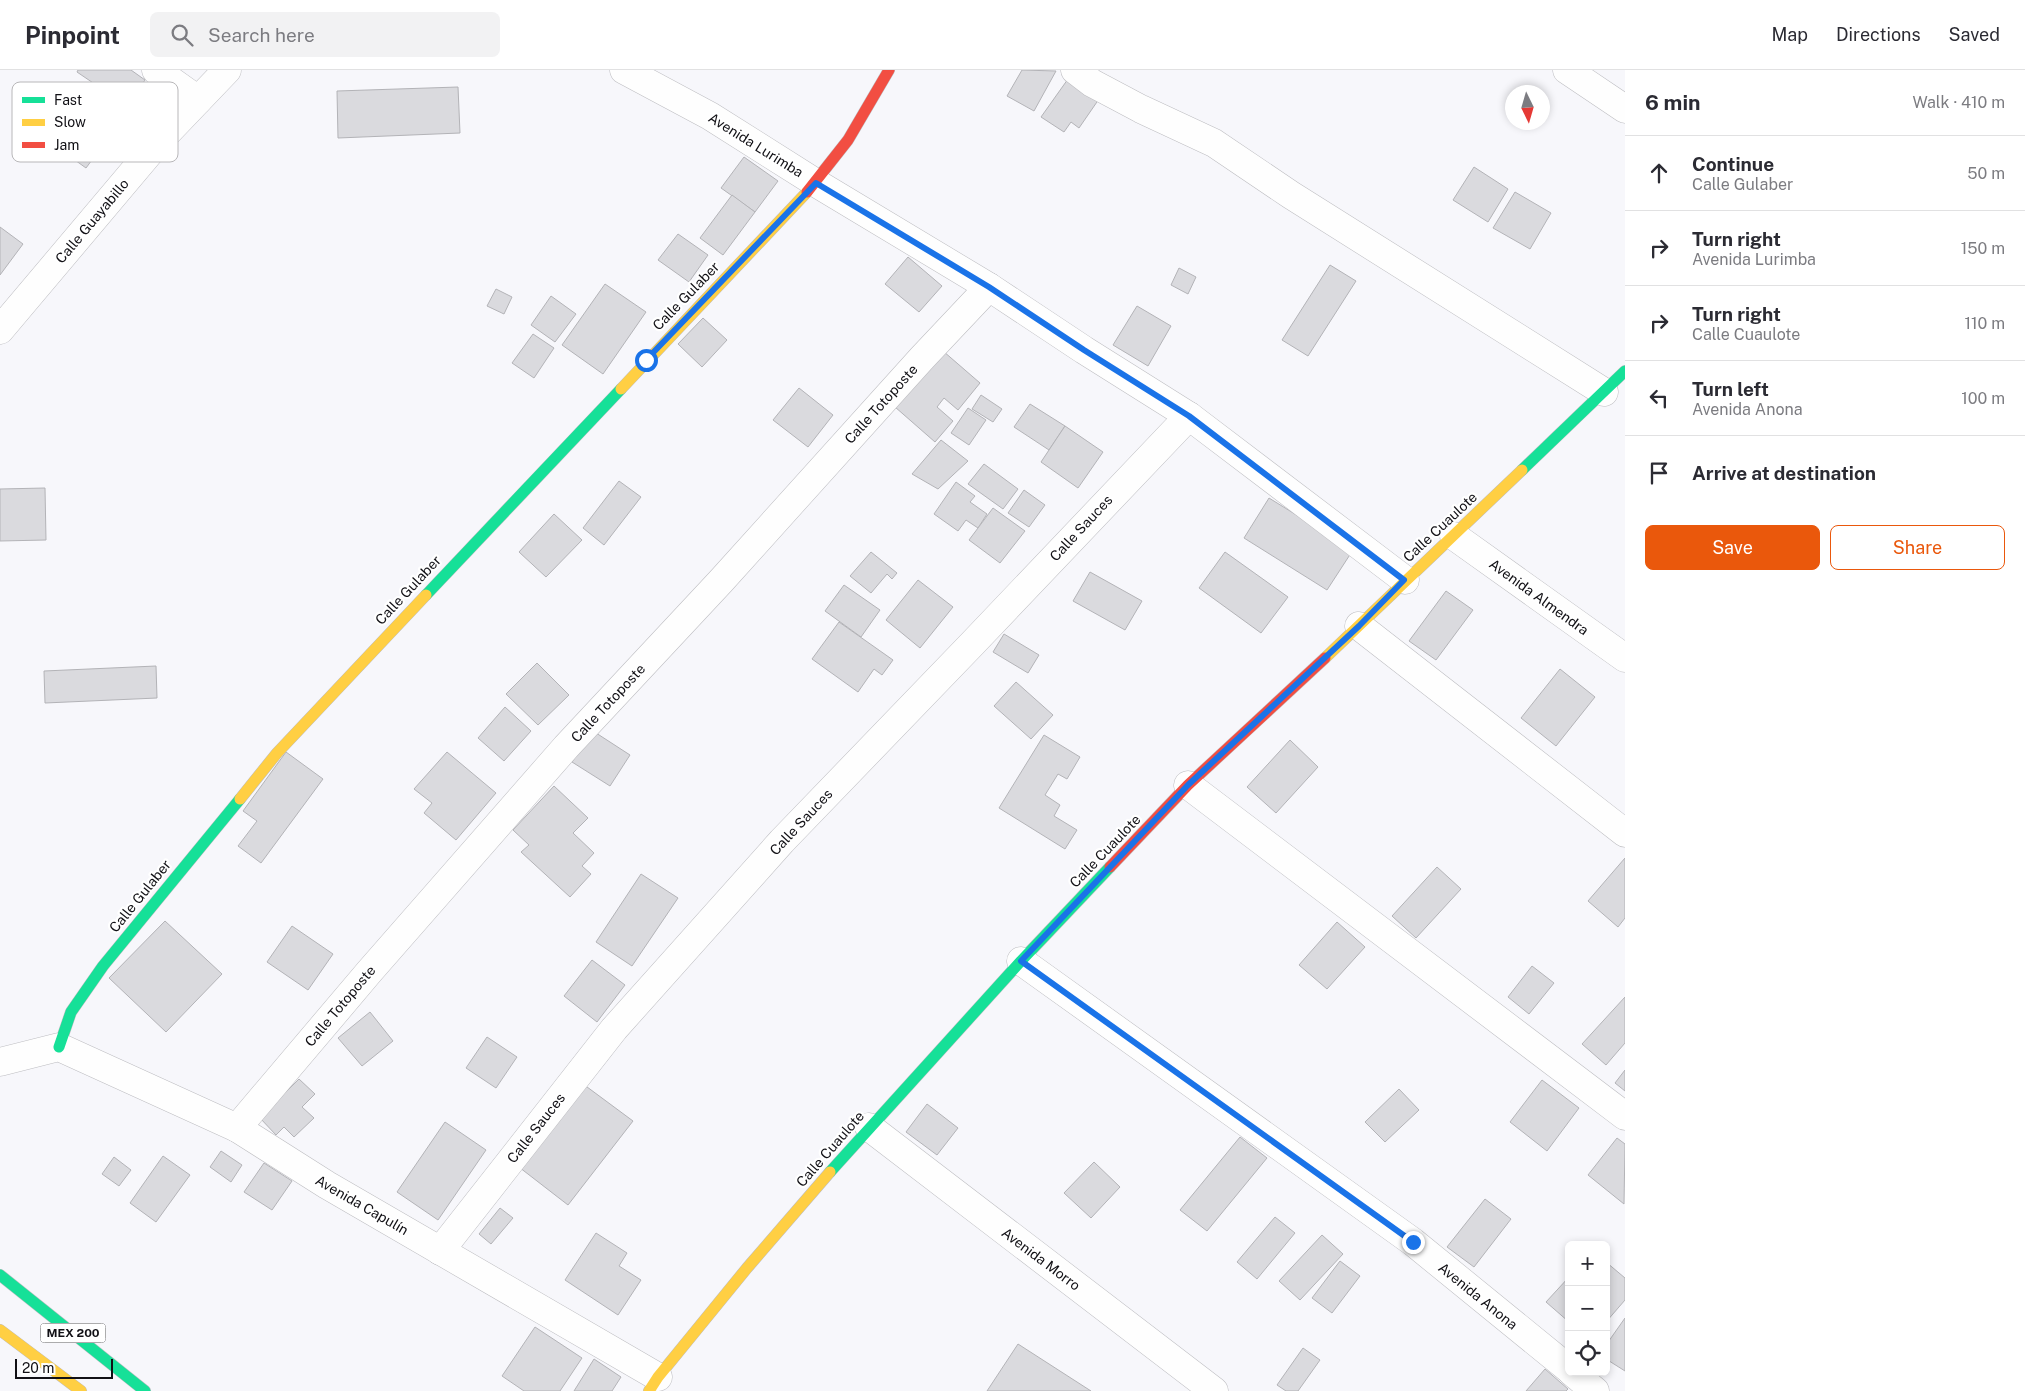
<!DOCTYPE html>
<html lang="en">
<head>
<meta charset="utf-8">
<style>
  body { margin:0; font-family:"Public Sans",sans-serif; background:#f2f2f3; color:#2b2b33 }
  .controls { position:absolute; right:15px; bottom:15px; display:grid; overflow:hidden; border-radius:8px; box-shadow:0 2px 8px #0003 }
  .controls button { width:45px; height:45px; display:grid; place-items:center; padding:0; border:0; border-bottom:1px solid #e1e1e2; background:#fff; color:#2b2b33; font:25px sans-serif }
  .compass { position:absolute; left:1505px; top:15px; width:45px; height:45px; border-radius:50%; background:#fff; box-shadow:0 2px 8px #0003; rotate:175deg }
  .scale { position:absolute; left:15px; bottom:12px; width:98px; box-sizing:border-box; padding-left:5px; border:2px solid #111015; border-top:0; font-size:14px; line-height:18px; white-space:nowrap; color:#111015; -webkit-text-stroke:4px #fff; paint-order:stroke }
  .stop { position:absolute; width:15px; height:15px; margin:-11px; border:4px solid #1a73e8; border-radius:50%; background:#fff }
  .stop.end { background:#1a73e8; border-color:#fff; box-shadow:0 1px 5px #0008 }
  .list { margin:0; padding:0; list-style:none }
  h2 { display:flex; justify-content:space-between; align-items:center; height:65px; margin:0; padding:0 20px; font-size:21px }
  h2 small { font-size:16px; font-weight:400; color:#7c7c81 }
  .list li { display:grid; grid-template-columns:32px 1fr auto; gap:15px; align-items:center; box-sizing:border-box; height:75px; padding:0 20px; border-top:1px solid #e1e1e2 }
  .list b { display:block; font-size:19px; white-space:nowrap }
  .list p { margin:0; font-size:16px; white-space:nowrap; color:#7c7c81 }
  .list em { font-size:16px; font-style:normal; color:#7c7c81 }
  .actions { display:flex; gap:10px; padding:15px 20px }
  .actions a { flex:1; padding:11px 0; border:1px solid #ea580c; border-radius:8px; text-align:center; font-size:18px; color:#ea580c }
  .actions .main { background:#ea580c; color:#fff }
  .icon { flex:none; width:28px; height:28px; fill:none; stroke:currentColor; stroke-width:2; stroke-linecap:round; stroke-linejoin:round }
  .map { position:relative; flex:none; width:1625px; height:1321px; overflow:hidden }
  header { display:flex; align-items:center; gap:30px; box-sizing:border-box; height:70px; padding:0 25px; background:#fff; border-bottom:1px solid #e1e1e2 }
  header strong { font-size:24px }
  nav { display:flex; gap:28px; margin-inline-start:auto; font-size:18px }
  .search { width:350px; height:45px; background:#f2f2f3; display:flex; align-items:center; gap:12px; box-sizing:border-box; padding:0 18px; border-radius:8px; color:#7c7c81; font-size:19px }
  main { display:flex }
  aside { flex:1; background:#fff }
  .map>svg:first-child { display:block }
</style>
</head>
<body>
<header>
<strong>Pinpoint</strong>
<div class="search"><svg class="icon" aria-label="search" viewBox="0 0 24 24"><circle cx="10" cy="10" r="6"/><path d="M15 15l6 6"/></svg>Search here</div>
<nav><a>Map</a><a>Directions</a><a>Saved</a></nav>
</header>
<main>
<div class="map">
<svg width="1625" height="1321" viewBox="0 0 1625 1321">
  <rect width="100%" height="100%" fill="#f7f7fb"/>
  <g fill="#dadade" stroke="#b3b3b7">
    <polygon points="78,0 131,0 145,10 127,36 77,2"/>
    <polygon points="1022,0 1056,1 1034,41 1007,26"/>
    <polygon points="1068,9 1099,29 1079,58 1071,52 1064,62 1041,47"/>
    <polygon points="458,17 460,63 338,68 337,21"/>
    <polygon points="53,33 106,71 86,98 33,60"/>
    <polygon points="744,87 778,111 755,142 721,118"/>
    <polygon points="1474,97 1508,119 1488,152 1453,130"/>
    <polygon points="1515,122 1551,143 1530,179 1493,158"/>
    <polygon points="732,125 755,142 723,185 700,168"/>
    <polygon points="0,157 23,174 0,205"/>
    <polygon points="678,164 708,185 689,212 658,190"/>
    <polygon points="908,187 942,216 919,242 885,214"/>
    <polygon points="1330,195 1356,211 1308,286 1282,270"/>
    <polygon points="1179,198 1196,207 1188,224 1171,215"/>
    <polygon points="605,214 646,242 603,304 562,275"/>
    <polygon points="496,219 512,227 504,244 487,236"/>
    <polygon points="551,226 576,244 555,272 531,255"/>
    <polygon points="1137,236 1171,256 1148,296 1113,275"/>
    <polygon points="703,248 727,270 702,297 678,274"/>
    <polygon points="533,264 554,278 534,308 512,293"/>
    <polygon points="943,281 980,313 958,340 944,328 937,337 953,351 935,372 895,337"/>
    <polygon points="799,318 833,345 808,377 773,350"/>
    <polygon points="981,325 1002,339 993,352 972,339"/>
    <polygon points="1030,334 1065,356 1049,380 1014,357"/>
    <polygon points="968,338 986,350 969,375 951,363"/>
    <polygon points="1065,356 1103,382 1078,418 1041,392"/>
    <polygon points="941,370 968,391 938,419 912,404"/>
    <polygon points="984,394 1018,419 1003,439 968,414"/>
    <polygon points="619,411 641,427 604,475 583,458"/>
    <polygon points="956,412 975,426 970,432 987,444 978,458 966,450 958,461 934,444"/>
    <polygon points="45,418 46,470 0,471 0,419"/>
    <polygon points="1024,420 1045,435 1029,457 1008,443"/>
    <polygon points="1269,428 1353,480 1327,520 1244,468"/>
    <polygon points="993,438 1025,461 1000,493 969,470"/>
    <polygon points="554,444 582,470 546,507 519,482"/>
    <polygon points="871,482 897,503 892,509 887,504 871,523 850,506"/>
    <polygon points="1225,482 1288,527 1261,563 1199,518"/>
    <polygon points="1090,502 1142,531 1125,560 1073,531"/>
    <polygon points="918,510 953,537 920,578 886,550"/>
    <polygon points="844,515 880,540 861,567 825,541"/>
    <polygon points="1446,521 1473,540 1436,590 1409,571"/>
    <polygon points="839,552 893,590 882,605 874,599 858,622 812,589"/>
    <polygon points="1004,564 1039,585 1028,603 993,582"/>
    <polygon points="537,593 569,625 538,655 506,624"/>
    <polygon points="156,596 157,628 45,633 44,601"/>
    <polygon points="1560,599 1595,627 1556,676 1521,648"/>
    <polygon points="1016,612 1053,645 1031,669 994,636"/>
    <polygon points="505,637 531,661 504,691 478,668"/>
    <polygon points="593,661 630,685 610,716 572,692"/>
    <polygon points="1044,665 1080,687 1067,709 1058,704 1045,725 1060,735 1054,746 1077,760 1065,779 999,738"/>
    <polygon points="1290,670 1318,697 1276,743 1247,717"/>
    <polygon points="286,682 323,709 261,793 238,776 257,751 243,741"/>
    <polygon points="447,682 496,723 456,770 424,743 432,733 414,719"/>
    <polygon points="554,716 588,748 573,763 594,783 582,796 591,804 570,827 521,782 529,775 513,760"/>
    <polygon points="1625,788 1625,848 1618,857 1588,831"/>
    <polygon points="1437,797 1461,819 1416,868 1392,846"/>
    <polygon points="641,804 678,828 632,896 596,872"/>
    <polygon points="165,851 222,904 166,962 109,908"/>
    <polygon points="1337,852 1365,877 1327,919 1299,895"/>
    <polygon points="292,856 333,884 308,920 267,892"/>
    <polygon points="592,890 625,915 597,952 564,926"/>
    <polygon points="1532,896 1554,913 1529,944 1508,927"/>
    <polygon points="1625,927 1625,973 1606,995 1582,974"/>
    <polygon points="370,942 393,971 362,996 338,968"/>
    <polygon points="487,967 517,987 496,1018 466,998"/>
    <polygon points="1625,1000 1625,1021 1615,1013"/>
    <polygon points="299,1009 315,1024 302,1037 314,1048 294,1067 284,1057 276,1065 260,1048"/>
    <polygon points="1542,1010 1579,1038 1547,1081 1510,1052"/>
    <polygon points="579,1011 633,1051 568,1135 515,1094"/>
    <polygon points="1399,1019 1419,1040 1385,1072 1365,1052"/>
    <polygon points="927,1034 958,1058 937,1085 906,1062"/>
    <polygon points="445,1052 486,1080 438,1150 397,1122"/>
    <polygon points="1240,1067 1267,1088 1207,1161 1180,1140"/>
    <polygon points="1617,1068 1625,1074 1624,1134 1588,1105"/>
    <polygon points="221,1081 242,1095 231,1112 210,1097"/>
    <polygon points="163,1086 190,1105 156,1152 130,1133"/>
    <polygon points="114,1087 131,1100 119,1116 102,1104"/>
    <polygon points="1094,1092 1120,1117 1091,1148 1064,1123"/>
    <polygon points="264,1093 292,1111 272,1140 244,1122"/>
    <polygon points="1485,1129 1511,1149 1474,1197 1447,1177"/>
    <polygon points="500,1138 513,1148 491,1174 479,1164"/>
    <polygon points="1275,1147 1295,1163 1257,1209 1237,1192"/>
    <polygon points="596,1163 627,1183 619,1196 641,1210 618,1245 565,1210"/>
    <polygon points="1322,1165 1343,1184 1300,1230 1279,1211"/>
    <polygon points="1340,1191 1360,1206 1332,1243 1312,1228"/>
    <polygon points="1606,1192 1625,1208 1625,1230 1606,1252"/>
    <polygon points="1569,1207 1569,1252 1546,1232"/>
    <polygon points="1625,1248 1625,1301 1606,1289 1606,1275"/>
    <polygon points="535,1257 582,1288 560,1321 524,1321 502,1306"/>
    <polygon points="1018,1274 1091,1321 987,1321"/>
    <polygon points="1303,1278 1320,1290 1298,1321 1286,1321 1277,1315"/>
    <polygon points="594,1289 621,1307 612,1321 574,1321"/>
    <polygon points="1545,1299 1568,1319 1566,1321 1526,1321"/>
  </g>
  <g fill="none" stroke-linecap="round" stroke-linejoin="round">
    <g stroke="#bdbdc1" stroke-width="29">
      <g id="street">
        <polyline points="156,0 198,30"/>
        <polyline points="624,0 710,46 816,113 989,217 1084,280 1189,346 1405,510"/>
        <polyline points="1075,0 1092,13 1141,39 1214,73 1291,125 1604,322"/>
        <polyline points="1567,0 1625,39"/>
        <polyline points="0,260 161,69 227,0"/>
        <polyline points="1454,466 1625,588"/>
        <polyline points="1359,556 1625,763"/>
        <polyline points="1188,715 1625,1046"/>
        <polyline points="1021,891 1413,1172 1569,1299"/>
        <polyline points="0,992 59,977 237,1058 327,1115 658,1307"/>
        <polyline points="869,1057 1214,1321"/>
        <polyline points="237,1058 369,902 566,677 721,511 922,288 989,217"/>
        <polyline points="440,1181 614,959 782,771 972,574 1189,346"/>
        <polyline points="1572,1302 1595,1321"/>
      </g>
    </g>
    <g stroke="#bdbdc1" stroke-width="12">
      <g id="fast">
        <polyline points="1522,400 1625,301"/>
        <polyline points="426,525 621,319"/>
        <polyline points="59,977 71,942 103,896 240,729"/>
        <polyline points="830,1102 1021,891 1110,797"/>
        <polyline points="0,1205 145,1321"/>
      </g>
    </g>
    <g stroke="#bdbdc1" stroke-width="12">
      <g id="slow">
        <polyline points="621,319 807,122"/>
        <polyline points="1325,588 1522,400"/>
        <polyline points="240,729 277,683 426,525"/>
        <polyline points="0,1260 81,1321"/>
        <polyline points="649,1321 658,1307 747,1198 830,1102"/>
      </g>
    </g>
    <g stroke="#bdbdc1" stroke-width="12">
      <g id="jam">
        <polyline points="807,122 848,70 889,0"/>
        <polyline points="1110,797 1188,715 1325,588"/>
      </g>
    </g>
    <use href="#street" stroke="#fefefe" stroke-width="28"/>
    <use href="#fast" stroke="#16e098" stroke-width="11"/>
    <use href="#slow" stroke="#ffcf43" stroke-width="11"/>
    <use href="#jam" stroke="#f24e42" stroke-width="11"/>
  </g>
  <g fill="none" stroke-linecap="round" stroke-linejoin="round">
    <polyline stroke="#1a73e8" stroke-width="6" points="646,290 816,113 989,217 1084,280 1189,346 1404,510 1359,556 1188,715 1021,891 1413,1172"/>
  </g>
  <g text-anchor="middle" stroke-width="4.5" stroke-linejoin="round" paint-order="stroke">
    <rect fill="#fff" stroke="#58585b" stroke-width="1" x="40.5" y="1253.5" width="65" height="19" rx="4"/>
    <g font-size="12" font-weight="bold" fill="#111015">
      <text x="73" y="1267">MEX 200</text>
    </g>
    <g font-size="14" fill="#111015" stroke="#fff">
      <text transform="translate(756 75) rotate(32)" y="5">Avenida Lurimba</text>
      <text transform="translate(92 151) rotate(-50)" y="5">Calle Guayabillo</text>
      <text transform="translate(686 226) rotate(-46)" y="5">Calle Gulaber</text>
      <text transform="translate(881 334) rotate(-48)" y="5">Calle Totoposte</text>
      <text transform="translate(1440 457) rotate(-43)" y="5">Calle Cuaulote</text>
      <text transform="translate(1081 458) rotate(-47)" y="5">Calle Sauces</text>
      <text transform="translate(408 520) rotate(-47)" y="5">Calle Gulaber</text>
      <text transform="translate(1539 527) rotate(36)" y="5">Avenida Almendra</text>
      <text transform="translate(608 633) rotate(-47)" y="5">Calle Totoposte</text>
      <text transform="translate(801 752) rotate(-47)" y="5">Calle Sauces</text>
      <text transform="translate(1105 781) rotate(-46)" y="5">Calle Cuaulote</text>
      <text transform="translate(140 826) rotate(-51)" y="5">Calle Gulaber</text>
      <text transform="translate(340 936) rotate(-50)" y="5">Calle Totoposte</text>
      <text transform="translate(536 1058) rotate(-52)" y="5">Calle Sauces</text>
      <text transform="translate(830 1079) rotate(-49)" y="5">Calle Cuaulote</text>
      <text transform="translate(362 1135) rotate(30)" y="5">Avenida Capulín</text>
      <text transform="translate(1041 1189) rotate(37)" y="5">Avenida Morro</text>
      <text transform="translate(1478 1226) rotate(39)" y="5">Avenida Anona</text>
    </g>
  </g>
  <rect x="12" y="12" width="166" height="80" rx="8" fill="#fff" stroke="#b8b7b9" stroke-width="1"/>
  <rect x="22" y="27" width="23" height="6" fill="#16e098"/>
  <rect x="22" y="49" width="23" height="7" fill="#ffcf43"/>
  <rect x="22" y="72" width="23" height="6" fill="#f24e42"/>
  <g font-size="14" fill="#111015">
    <text x="54" y="35">Fast</text>
    <text x="54" y="57">Slow</text>
    <text x="54" y="80">Jam</text>
  </g>
</svg>
<div class="controls">
<button>+</button>
<button>−</button>
<button><svg class="icon" aria-label="locate" viewBox="0 0 24 24"><circle cx="12" cy="12" r="6"/><path d="M12 2v4M12 18v4M2 12h4M18 12h4"/></svg></button>
</div>
<svg class="compass" viewBox="-18 -18 36 36"><path d="M0-13l5 13h-10z" fill="#e53935"/><path d="M0 13l5-13h-10z" fill="#7c7c81"/></svg>
<div class="scale">20 m</div>
<div class="stop" style="left:646px;top:290px"></div>
<div class="stop end" style="left:1413px;top:1172px"></div>
</div>
<aside>
<h2>6 min<small>Walk · 410 m</small></h2>
<ul class="list">
<li><svg class="icon" aria-label="ahead" viewBox="0 0 24 24"><path d="M12 20V5M6 11l6-6 6 6"/></svg><div><b>Continue</b><p>Calle Gulaber</p></div><em>50 m</em></li>
<li><svg class="icon" aria-label="right" viewBox="0 0 24 24"><path d="M7 20v-9h11M14 6l5 5-5 5"/></svg><div><b>Turn right</b><p>Avenida Lurimba</p></div><em>150 m</em></li>
<li><svg class="icon" aria-label="right" viewBox="0 0 24 24"><path d="M7 20v-9h11M14 6l5 5-5 5"/></svg><div><b>Turn right</b><p>Calle Cuaulote</p></div><em>110 m</em></li>
<li><svg class="icon" aria-label="left" viewBox="0 0 24 24"><path d="M17 20v-9H6M10 6l-5 5 5 5"/></svg><div><b>Turn left</b><p>Avenida Anona</p></div><em>100 m</em></li>
<li><svg class="icon" aria-label="arrive" viewBox="0 0 24 24"><path d="M6 21V4h12l-3 4 3 4H6"/></svg><div><b>Arrive at destination</b></div></li>
</ul>
<div class="actions"><a class="main">Save</a><a>Share</a></div>
</aside>
</main>
</body>
</html>
